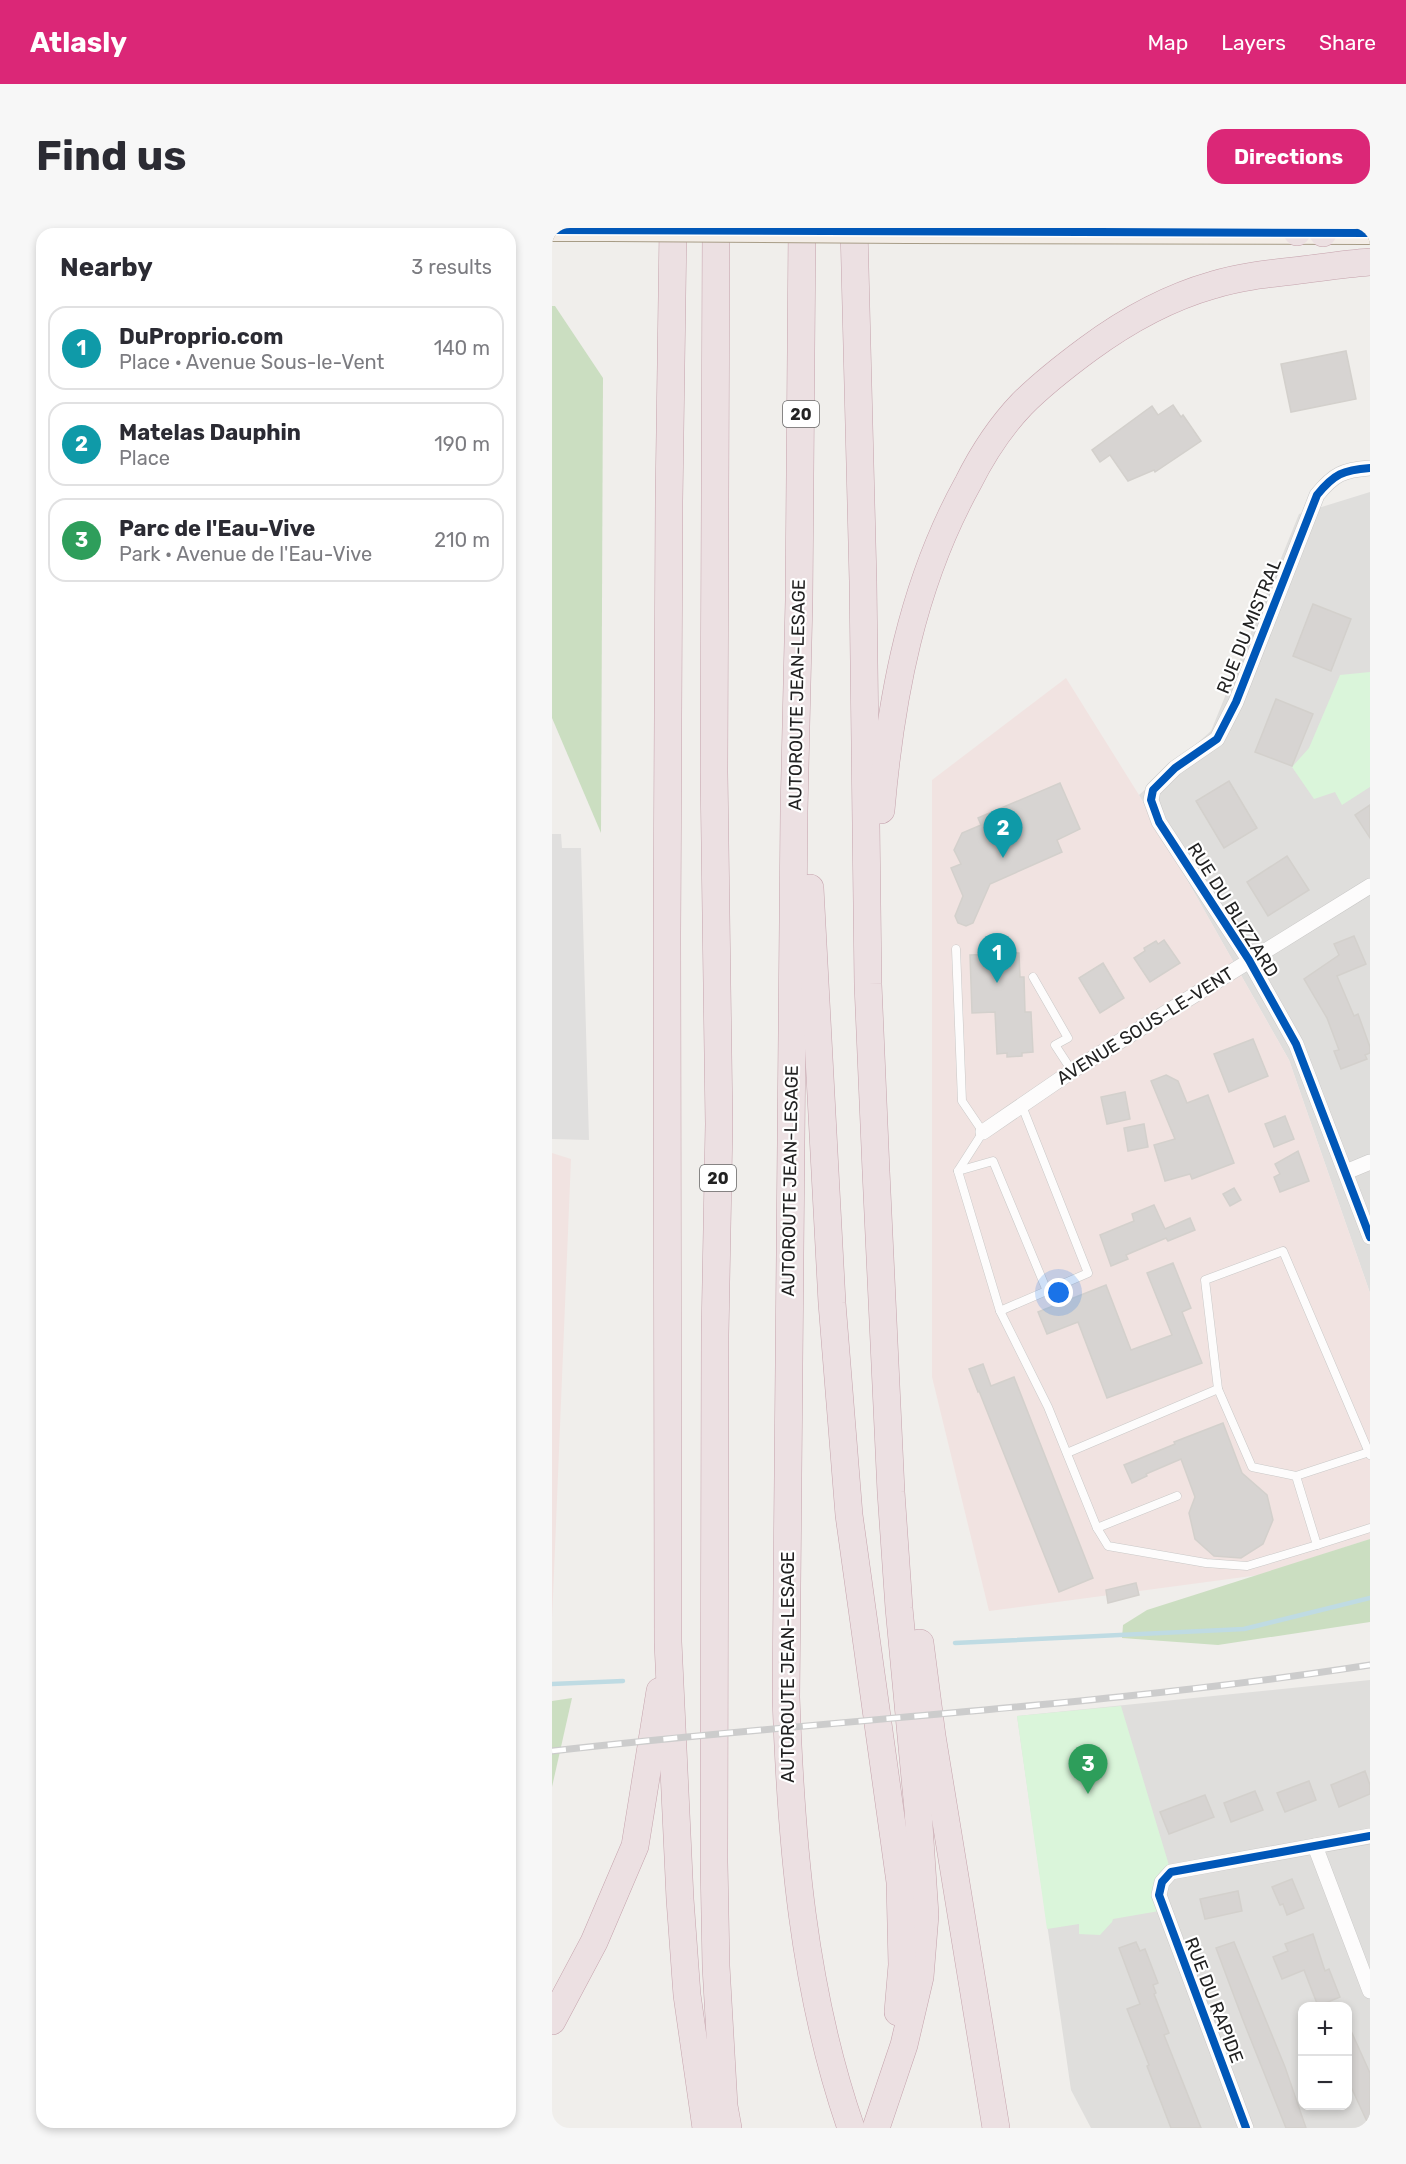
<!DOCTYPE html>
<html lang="en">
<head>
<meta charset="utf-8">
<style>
  body { margin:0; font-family:Rubik,sans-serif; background:#f7f7f7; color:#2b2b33 }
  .controls { position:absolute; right:18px; bottom:18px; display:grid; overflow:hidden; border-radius:12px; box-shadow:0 3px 9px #0003 }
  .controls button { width:54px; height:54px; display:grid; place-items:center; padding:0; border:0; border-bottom:2px solid #e1e1e2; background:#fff; color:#2b2b33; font:30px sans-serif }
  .you { position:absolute; left:507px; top:1065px; width:21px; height:21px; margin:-15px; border:4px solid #fff; border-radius:50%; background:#1a73e8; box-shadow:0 0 0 9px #1a73e833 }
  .badge { display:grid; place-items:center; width:39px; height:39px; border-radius:50%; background:#db2777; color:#fff; font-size:20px; font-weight:700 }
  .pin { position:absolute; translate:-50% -50px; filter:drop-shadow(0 2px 3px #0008) }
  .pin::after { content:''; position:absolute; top:32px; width:21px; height:18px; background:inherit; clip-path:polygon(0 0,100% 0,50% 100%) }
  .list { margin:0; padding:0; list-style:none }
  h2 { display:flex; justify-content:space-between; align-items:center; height:78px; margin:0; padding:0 24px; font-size:26px }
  h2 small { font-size:20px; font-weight:400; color:#7c7c81 }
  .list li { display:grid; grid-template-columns:39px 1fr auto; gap:18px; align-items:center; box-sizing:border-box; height:84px; margin:0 12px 12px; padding:0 12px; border:2px solid #e1e1e2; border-radius:18px }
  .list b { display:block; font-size:22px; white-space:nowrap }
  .list p { margin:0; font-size:20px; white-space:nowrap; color:#7c7c81 }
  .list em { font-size:20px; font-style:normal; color:#7c7c81 }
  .map { position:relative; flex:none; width:818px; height:1900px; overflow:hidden; border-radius:18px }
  header { display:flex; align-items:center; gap:36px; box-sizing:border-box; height:84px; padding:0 30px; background:#db2777; color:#fff }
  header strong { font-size:28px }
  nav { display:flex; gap:33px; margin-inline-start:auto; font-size:21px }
  .intro { display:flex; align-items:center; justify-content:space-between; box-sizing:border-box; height:144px; padding:0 36px }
  h1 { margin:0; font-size:42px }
  .button { padding:15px 27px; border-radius:18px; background:#db2777; color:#fff; font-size:21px; font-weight:700 }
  main { display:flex; gap:36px; padding:0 36px }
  aside { flex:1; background:#fff; border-radius:18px; box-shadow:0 3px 9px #0003 }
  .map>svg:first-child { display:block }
</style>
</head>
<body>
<header>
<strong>Atlasly</strong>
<nav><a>Map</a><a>Layers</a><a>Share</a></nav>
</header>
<div class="intro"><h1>Find us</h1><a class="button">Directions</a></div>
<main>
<aside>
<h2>Nearby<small>3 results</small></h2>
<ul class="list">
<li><span class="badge" style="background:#0f9aa8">1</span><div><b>DuProprio.com</b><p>Place · Avenue Sous-le-Vent</p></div><em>140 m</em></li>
<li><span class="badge" style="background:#0f9aa8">2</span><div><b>Matelas Dauphin</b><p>Place</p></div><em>190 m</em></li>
<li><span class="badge" style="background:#2e9e5b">3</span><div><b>Parc de l'Eau-Vive</b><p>Park · Avenue de l'Eau-Vive</p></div><em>210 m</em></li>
</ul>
</aside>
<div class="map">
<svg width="818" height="1900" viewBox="0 0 818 1900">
  <rect width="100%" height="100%" fill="#f0eeeb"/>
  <g fill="#dfdedc" fill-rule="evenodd">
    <polygon points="818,264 818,1065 737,832 587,567 659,503 747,286"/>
    <path d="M818 1452V1900H539L519 1862 465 1488ZM750 1778H796V1878H750Z"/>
  </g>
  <g fill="#f1e3e1">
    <polygon points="514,450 587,567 737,832 818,1065 818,1311 707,1347 437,1383 380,1149 380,552"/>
    <polygon points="0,925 19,931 0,1393"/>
  </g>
  <g fill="#cbdec1">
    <polygon points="0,78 3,78 51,150 49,605 0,490"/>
    <polygon points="818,1311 818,1394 666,1417 570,1410 571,1397 595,1382"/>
    <polygon points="20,1470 0,1559 0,1473"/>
  </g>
  <g fill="#daf5da">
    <polygon points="818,444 818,559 790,577 783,564 762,571 740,539 757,520 788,447"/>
    <polygon points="569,1478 619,1644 610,1654 613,1682 561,1691 560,1694 548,1707 527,1706 527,1696 495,1701 465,1488"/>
  </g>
  <polygon fill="#e0dfde" points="0,606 9,606 10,620 29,620 37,912 0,911"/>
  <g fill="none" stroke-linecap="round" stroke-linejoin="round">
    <g stroke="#bfdbe3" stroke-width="4.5">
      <polyline points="403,1415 692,1401 818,1370"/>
      <polyline points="0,1456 71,1453"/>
    </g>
  </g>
  <g fill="#d7d4d2" stroke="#d3d0cc" stroke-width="1.5">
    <polygon points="794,123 804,171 739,184 729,136"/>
    <polygon points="621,177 629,189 631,187 649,213 603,244 602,242 576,253 558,227 548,234 540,222 600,178 606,187"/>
    <polygon points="761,376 799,391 779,443 741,428"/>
    <polygon points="724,471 761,486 740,538 703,524"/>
    <polygon points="677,553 705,600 672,620 644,573"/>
    <polygon points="508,555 528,601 505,612 510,624 438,656 421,695 414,698 406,695 403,688 411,668 399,640 409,636 402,622 410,605 429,597 426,590"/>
    <polygon points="818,577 818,610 803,587"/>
    <polygon points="735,628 757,662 716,688 695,654"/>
    <polygon points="802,708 814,736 785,748 802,788 806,786 818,819 818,825 813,827 815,831 789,841 782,823 787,822 775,790 752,751 787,727 782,716"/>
    <polygon points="612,712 628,735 598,754 582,730 593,723 592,720 604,713 606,716"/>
    <polygon points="467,725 468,749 472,749 473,784 479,784 481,824 470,825 470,828 455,829 455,825 445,826 443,784 420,785 418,727"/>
    <polygon points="551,735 572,770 548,785 527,750"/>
    <polygon points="701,811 716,848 677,864 662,826"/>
    <polygon points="614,847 626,853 635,875 656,867 682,935 640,951 638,946 613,953 602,917 623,911 599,853"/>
    <polygon points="573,864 578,891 555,896 549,869"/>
    <polygon points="733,888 742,911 722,919 713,896"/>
    <polygon points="592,896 596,919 576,923 572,900"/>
    <polygon points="746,923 757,953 728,964 722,949 728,946 723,936"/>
    <polygon points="682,960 689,972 678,978 671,966"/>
    <polygon points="602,977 613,1001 638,990 643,1002 616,1013 614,1010 574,1027 576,1031 559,1038 548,1007 582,993 580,986"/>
    <polygon points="621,1035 639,1080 630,1084 650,1135 555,1170 526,1094 495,1106 486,1084 554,1057 579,1122 620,1107 595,1045"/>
    <polygon points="431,1136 439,1158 462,1149 541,1350 507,1364 427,1163 426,1164 417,1141"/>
    <polygon points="671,1195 690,1245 715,1267 721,1292 711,1316 689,1330 662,1328 643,1311 637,1285 643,1269 629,1231 594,1246 595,1248 580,1255 572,1237 623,1216 622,1214"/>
    <polygon points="584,1355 587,1367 556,1375 554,1362"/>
    <polygon points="813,1543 818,1557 818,1566 787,1579 779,1557"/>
    <polygon points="757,1553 764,1572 733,1584 725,1565"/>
    <polygon points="703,1563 711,1582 679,1594 672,1575"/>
    <polygon points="653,1567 662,1589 617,1606 608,1584"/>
    <polygon points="740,1651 752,1680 735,1687 731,1676 728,1677 720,1659"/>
    <polygon points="686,1663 690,1683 653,1691 648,1671"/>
    <polygon points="761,1706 773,1743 777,1741 788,1769 766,1778 752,1742 730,1751 721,1729 736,1723 733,1716"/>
    <polygon points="584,1714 588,1723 593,1721 606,1755 601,1757 604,1765 602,1766 617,1805 612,1807 649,1900 619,1900 595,1838 597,1837 575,1781 588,1776 567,1720"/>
    <polygon points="682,1714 733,1839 754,1900 734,1900 691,1792 664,1720"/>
    <polygon points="795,1794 818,1845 818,1900 795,1850"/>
  </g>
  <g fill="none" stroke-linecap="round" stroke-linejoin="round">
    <g stroke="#c9c8c7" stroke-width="9">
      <g id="service">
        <polyline points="404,721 410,873 431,904 406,943 448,1083 496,1179 545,1300 625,1268"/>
        <polyline points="481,749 516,810 503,817 520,843"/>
        <polyline points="406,943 441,933 495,1063"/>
        <polyline points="448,1083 536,1045 470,878"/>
        <polyline points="666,1161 700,1239 744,1248 817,1224"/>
        <polyline points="515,1225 666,1161 653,1052 731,1023 818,1227"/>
        <polyline points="545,1300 556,1318 654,1335 695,1338 765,1317 744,1248"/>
        <polyline points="765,1317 818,1300"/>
      </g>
    </g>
    <g stroke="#c9c8c7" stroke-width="16">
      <g id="minor">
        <path d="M818 240C791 242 782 246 765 267L684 474 665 511 623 540 601 562 599 572 607 594 697 732 744 816 818 1009"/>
        <polyline points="431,904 520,843 818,658"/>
        <polyline points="794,944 818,934"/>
        <polyline points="763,1618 818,1763"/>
        <polyline points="694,1900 607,1667 610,1654 619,1644 818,1608"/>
      </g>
    </g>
    <g stroke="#a79c86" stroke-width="24">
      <g id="primary">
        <polyline points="0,2 58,2"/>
        <polyline points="355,4 818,5"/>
      </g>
    </g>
    <g stroke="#c5a2ac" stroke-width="28">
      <g id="motorway">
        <polyline points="121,0 117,273 115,706 116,1414 128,1671 135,1767 154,1900"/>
        <polyline points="164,0 162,544 167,896 163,1107 162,1634 164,1738 172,1878 176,1900"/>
        <path d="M250 0 247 372 242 583 234 1469C239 1614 251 1762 299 1900"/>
        <polyline points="302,0 311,353 316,756 324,943 339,1264 347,1380 366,1582 373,1687 368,1749 352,1817 324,1900"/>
        <polyline points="745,4 745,0"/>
        <polyline points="771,5 771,0"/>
        <path d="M329 582C339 468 360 356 416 255 430 227 448 199 470 176 490 156 513 138 536 121 574 93 615 70 661 57 687 49 714 46 741 43 767 40 792 36 818 34"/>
        <polyline points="258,660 280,1075 297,1287 348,1654 350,1737 346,1784"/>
        <polyline points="368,1415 380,1508 444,1900"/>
        <polyline points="0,1793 42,1714 83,1618 108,1463"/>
      </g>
    </g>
    <use href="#service" stroke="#fdfcfc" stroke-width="8"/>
    <use href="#minor" stroke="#fdfcfc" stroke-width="15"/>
    <use href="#primary" stroke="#f3ede7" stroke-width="22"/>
    <use href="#motorway" stroke="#ece0e2" stroke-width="27"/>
    <g stroke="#ccc" stroke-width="7">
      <path id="rail" d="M0 1523C272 1492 547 1479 818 1437"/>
    </g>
    <use href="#rail" stroke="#fff" stroke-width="4.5" stroke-dasharray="14" stroke-linecap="butt"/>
    <g stroke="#a79c86" stroke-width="24" stroke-linecap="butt">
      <polyline id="primary-bridge" points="58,2 355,4"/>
    </g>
    <use href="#primary-bridge" stroke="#f3ede7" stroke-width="22"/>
    <g stroke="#fff" stroke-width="11">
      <g id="cycleway">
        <polyline points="0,2 818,5"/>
        <path d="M818 240C791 242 782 246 765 267L684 474 665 511 623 540 601 562 599 572 607 594 697 732 744 816 818 1009"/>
        <polyline points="694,1900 607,1667 610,1654 619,1644 818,1608"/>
      </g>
    </g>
    <use href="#cycleway" stroke="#0057b8" stroke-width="8"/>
  </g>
  <g text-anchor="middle" stroke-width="4.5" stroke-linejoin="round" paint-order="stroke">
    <g fill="#fff" stroke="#646464" stroke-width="1.5">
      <rect x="231" y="173" width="36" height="26" rx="4.5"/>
      <rect x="148" y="937" width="36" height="26" rx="4.5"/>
    </g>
    <g font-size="16" font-weight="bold" fill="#222">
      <text x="249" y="192">20</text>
      <text x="166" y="956">20</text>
    </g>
    <g font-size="18" fill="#222" stroke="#fff">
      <text transform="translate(697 398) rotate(-68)" y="6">RUE DU MISTRAL</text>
      <text transform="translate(245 467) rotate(-89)" y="6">AUTOROUTE JEAN-LESAGE</text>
      <text transform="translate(681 682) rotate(58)" y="6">RUE DU BLIZZARD</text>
      <text transform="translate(593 798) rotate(-32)" y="6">AVENUE SOUS-LE-VENT</text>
      <text transform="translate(238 953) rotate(-89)" y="6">AUTOROUTE JEAN-LESAGE</text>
      <text transform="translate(236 1439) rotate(-90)" y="6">AUTOROUTE JEAN-LESAGE</text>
      <text transform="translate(662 1772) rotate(69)" y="6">RUE DU RAPIDE</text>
    </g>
  </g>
</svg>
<div class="controls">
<button>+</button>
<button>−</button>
</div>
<div class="you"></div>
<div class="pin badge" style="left:445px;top:755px;background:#0f9aa8">1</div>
<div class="pin badge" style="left:451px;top:630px;background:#0f9aa8">2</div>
<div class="pin badge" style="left:536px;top:1566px;background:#2e9e5b">3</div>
</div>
</main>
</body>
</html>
